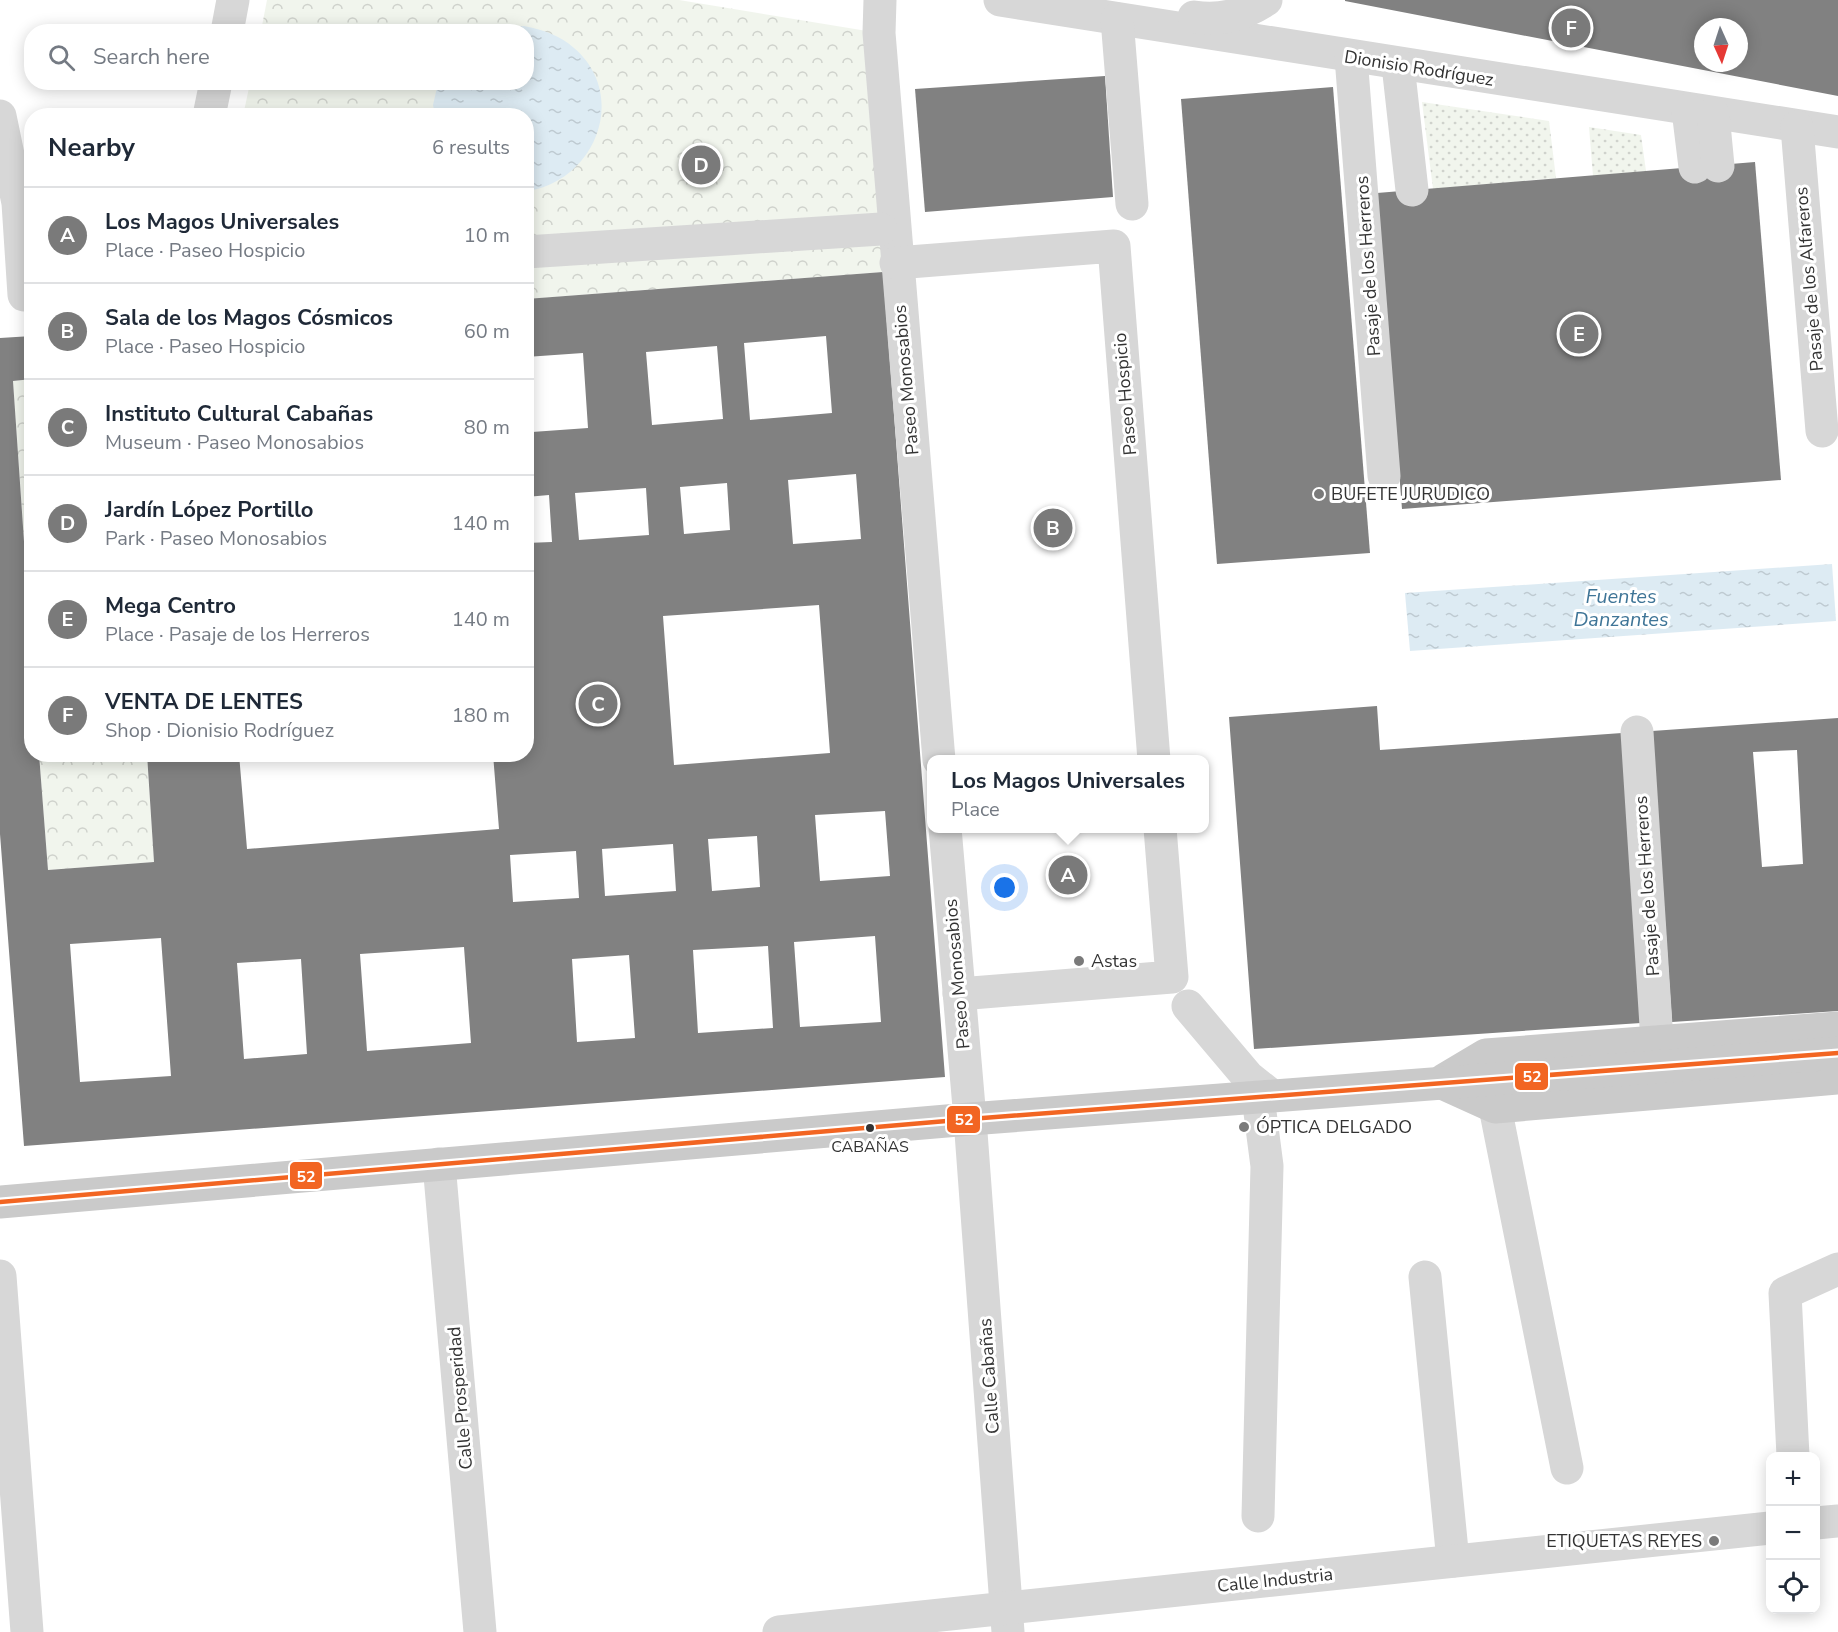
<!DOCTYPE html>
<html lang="en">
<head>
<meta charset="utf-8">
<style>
  body { margin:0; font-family:"Nunito Sans",sans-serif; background:#f2f2f3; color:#1f2937 }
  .controls { position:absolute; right:18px; bottom:18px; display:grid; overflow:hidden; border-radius:12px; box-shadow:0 3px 15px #0003 }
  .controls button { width:54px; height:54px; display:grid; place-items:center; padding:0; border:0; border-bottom:2px solid #e0e1e3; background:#fff; color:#1f2937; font:30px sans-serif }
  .compass { position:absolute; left:1694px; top:18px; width:54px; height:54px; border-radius:50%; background:#fff; box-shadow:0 3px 15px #0003; rotate:177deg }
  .you { position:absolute; left:1005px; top:888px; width:21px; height:21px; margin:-15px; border:4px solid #fff; border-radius:50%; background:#1a73e8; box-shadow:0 0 0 9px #1a73e833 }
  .badge { display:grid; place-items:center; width:39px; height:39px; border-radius:50%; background:#7a7a7a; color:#fff; font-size:20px; font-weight:700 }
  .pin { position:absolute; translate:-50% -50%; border:3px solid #fff; box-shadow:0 2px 6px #0006 }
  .popup { position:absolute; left:927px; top:755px; width:282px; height:78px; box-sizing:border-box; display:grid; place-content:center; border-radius:12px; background:#fff; filter:drop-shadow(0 2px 4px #0005); font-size:20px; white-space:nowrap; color:#747a83 }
  .popup b { font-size:22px; color:#1f2937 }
  .popup::after { content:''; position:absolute; left:50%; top:100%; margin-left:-12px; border:12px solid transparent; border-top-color:#fff }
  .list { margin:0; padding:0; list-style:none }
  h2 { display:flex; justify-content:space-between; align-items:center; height:78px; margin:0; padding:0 24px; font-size:26px }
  h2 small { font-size:20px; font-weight:400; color:#747a83 }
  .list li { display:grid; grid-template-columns:39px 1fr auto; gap:18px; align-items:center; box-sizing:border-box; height:96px; padding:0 24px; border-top:2px solid #e0e1e3 }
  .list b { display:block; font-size:22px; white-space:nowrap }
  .list p { margin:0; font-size:20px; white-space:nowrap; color:#747a83 }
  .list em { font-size:20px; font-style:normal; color:#747a83 }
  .icon { flex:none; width:33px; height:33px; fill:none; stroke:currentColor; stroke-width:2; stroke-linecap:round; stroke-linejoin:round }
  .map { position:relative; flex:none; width:1838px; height:1632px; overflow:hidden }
  .search { position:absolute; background:#fff; box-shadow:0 3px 15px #0003; left:24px; top:24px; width:510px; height:66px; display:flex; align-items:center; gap:15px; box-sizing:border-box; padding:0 21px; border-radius:24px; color:#747a83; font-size:22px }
  .panel { position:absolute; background:#fff; box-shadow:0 3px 15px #0003; left:24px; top:108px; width:510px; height:654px; border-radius:24px }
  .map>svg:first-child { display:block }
</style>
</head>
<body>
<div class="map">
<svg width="1838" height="1632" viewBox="0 0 1838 1632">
  <defs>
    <pattern id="park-crowns" width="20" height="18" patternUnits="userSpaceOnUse" patternTransform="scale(1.5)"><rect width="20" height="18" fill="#f1f5ed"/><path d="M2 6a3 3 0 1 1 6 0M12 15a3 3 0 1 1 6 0" fill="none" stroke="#cfd2cc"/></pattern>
    <pattern id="garden-dots" width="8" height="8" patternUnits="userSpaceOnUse" patternTransform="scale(1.5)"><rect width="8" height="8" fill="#f1f5ed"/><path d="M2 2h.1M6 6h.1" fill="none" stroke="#cfd2cc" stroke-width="1.8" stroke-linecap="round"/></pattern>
    <pattern id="water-ripples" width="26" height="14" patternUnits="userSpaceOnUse" patternTransform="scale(1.5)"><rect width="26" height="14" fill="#ddebf3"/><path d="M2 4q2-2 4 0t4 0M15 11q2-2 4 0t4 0" fill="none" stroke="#becad1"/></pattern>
  </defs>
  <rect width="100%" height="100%" fill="#fff"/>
  <g fill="url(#park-crowns)">
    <polygon points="267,0 679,0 867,31 883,272 527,299 526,116 243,116 250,83 526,82 526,32 261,31"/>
    <polygon points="31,379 31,556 25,556 13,381"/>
    <polygon points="39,755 147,755 154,862 48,870"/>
  </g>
  <g fill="url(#garden-dots)">
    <polygon points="1422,102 1549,121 1556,178 1433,189"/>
    <polygon points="1589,127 1641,135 1646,171 1593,176"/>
  </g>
  <g fill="url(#water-ripples)">
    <path d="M524 26C543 30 560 35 574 48 629 95 596 181 527 191L526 116 435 115 433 105 438 83 526 82V32L488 31 497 28Z"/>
    <polygon points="1832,564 1836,621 1410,651 1405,593"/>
  </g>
  <g fill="#818181" fill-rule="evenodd">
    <path d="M1345 0H1838V96L1345 1ZM1703 27H1739V63H1703Z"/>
    <polygon points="1105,76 1113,197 925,212 915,89"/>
    <polygon points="1333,87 1370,553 1217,564 1181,99"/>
    <polygon points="1755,162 1781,480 1402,509 1377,193"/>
    <path d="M883 272 945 1077 24 1146 0 834V338L32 336V379L13 381 25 556H32V614H28L32 656V754H39L48 870 154 862 147 754H239L247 849 499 829 493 754H526V543L552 542 549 495 526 497V382L532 432 588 428 583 353 526 357V299ZM826 336 832 413 750 420 744 343ZM717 346 723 419 652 425 646 352ZM856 474 861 539 793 544 788 480ZM727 483 730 530 684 534 680 487ZM646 488 649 535 579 540 575 493ZM819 605 830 753 674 765 663 616ZM885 811 890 876 820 881 815 815ZM757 836 760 887 712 891 708 839ZM673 844 676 891 605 896 602 849ZM576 851 579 898 513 902 510 855ZM875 936 881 1022 800 1027 794 942ZM161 938 171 1076 80 1082 70 944ZM768 946 773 1028 698 1033 693 950ZM464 947 471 1043 367 1051 360 954ZM629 955 635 1038 577 1042 572 959ZM301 959 307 1054 244 1059 237 963Z"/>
    <polygon points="1377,706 1380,750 1622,733 1641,1023 1254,1049 1229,717"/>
    <path d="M1838 718V1011L1672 1022 1652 731ZM1797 750 1803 864 1762 867 1753 752Z"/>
  </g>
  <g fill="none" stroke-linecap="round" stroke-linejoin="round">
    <g stroke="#d7d7d7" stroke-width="33">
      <polyline points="880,0 879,33 939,760"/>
      <polyline points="1000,0 1838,132"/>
      <path d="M1194 17C1221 21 1243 15 1266 0"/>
      <polyline points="1117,19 1132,204"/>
      <polyline points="227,32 233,0"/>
      <polyline points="1351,57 1384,476"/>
      <polyline points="1398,65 1412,190"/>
      <polyline points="1688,110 1695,167"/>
      <polyline points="1713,114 1718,166"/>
      <polyline points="0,116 18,203 24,295"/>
      <polyline points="209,116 216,82"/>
      <polyline points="1797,127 1822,431"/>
      <polyline points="526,252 881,229"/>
      <polyline points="896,263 1114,246 1154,760"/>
      <polyline points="1637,732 1657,1041"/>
      <polyline points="945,828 970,1119 1008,1632"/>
      <polyline points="959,994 1172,977 1160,828"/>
      <polyline points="1188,1006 1248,1077 1272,1096"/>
      <polyline points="1495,1107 1567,1468"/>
      <polyline points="439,1164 480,1632"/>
      <polyline points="0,1276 27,1632"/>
      <polyline points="1425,1277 1453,1561"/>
      <polyline points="1793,1456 1785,1293 1838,1269"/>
      <polyline points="1258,1516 1267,1166 1258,1097"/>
      <polyline points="1816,1523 1838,1521"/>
      <polyline points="779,1632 1770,1528"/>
    </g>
    <g stroke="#cacaca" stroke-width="33">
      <polyline points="1444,1080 1486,1055 1838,1028"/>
      <polyline points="1442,1083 1495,1107 1838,1078"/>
      <polyline points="0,1202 970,1119 1838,1053"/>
    </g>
    <g stroke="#fff" stroke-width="9">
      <polyline id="bus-1" points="0,1202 970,1119 1838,1053"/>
    </g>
    <use href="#bus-1" stroke="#f26522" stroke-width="4.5"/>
  </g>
  <g fill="#7a7a7a" stroke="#fff" stroke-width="2">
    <circle cx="1319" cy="494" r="6"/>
    <circle cx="1079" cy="961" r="6"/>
    <circle cx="1244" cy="1127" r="6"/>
    <circle cx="1714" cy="1541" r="6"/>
  </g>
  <circle fill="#333" stroke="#fff" stroke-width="2" cx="870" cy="1128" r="5"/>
  <g text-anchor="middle" stroke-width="6" stroke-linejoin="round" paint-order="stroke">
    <g font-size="16" fill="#333" stroke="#fff">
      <text x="870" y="1152">CABAÑAS</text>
    </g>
    <g font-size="18" fill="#333" stroke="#fff">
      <text transform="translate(1419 68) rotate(9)" y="6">Dionisio Rodríguez</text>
      <text transform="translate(1368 266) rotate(-94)" y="6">Pasaje de los Herreros</text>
      <text transform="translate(1809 279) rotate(-95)" y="6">Pasaje de los Alfareros</text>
      <text transform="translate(906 380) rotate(-95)" y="6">Paseo Monosabios</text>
      <text transform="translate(1125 394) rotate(-95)" y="6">Paseo Hospicio</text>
      <text transform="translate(1647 886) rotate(-94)" y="6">Pasaje de los Herreros</text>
      <text transform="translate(957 974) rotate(-95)" y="6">Paseo Monosabios</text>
      <text transform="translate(989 1376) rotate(-94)" y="6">Calle Cabañas</text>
      <text transform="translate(460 1398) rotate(-95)" y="6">Calle Prosperidad</text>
      <text transform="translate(1275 1580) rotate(-6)" y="6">Calle Industria</text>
    </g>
    <g font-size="18" fill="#333" stroke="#fff" text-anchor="start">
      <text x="1331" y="500">BUFETE JURUDICO</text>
      <text x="1091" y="967">Astas</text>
      <text x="1256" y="1133">ÓPTICA DELGADO</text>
      <text x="1702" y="1547" text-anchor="end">ETIQUETAS REYES</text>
    </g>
    <g font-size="20" font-style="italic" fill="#3f7597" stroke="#fff">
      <text x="1621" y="603">Fuentes<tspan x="1621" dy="23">Danzantes</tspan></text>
    </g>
  </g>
  <g stroke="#fff" stroke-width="2">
    <rect x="1514" y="1062" width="35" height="29" rx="6" fill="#f26522"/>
    <rect x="946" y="1105" width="35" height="29" rx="6" fill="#f26522"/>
    <rect x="289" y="1161" width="34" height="29" rx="6" fill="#f26522"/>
  </g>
  <g font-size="16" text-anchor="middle" font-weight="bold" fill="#fff">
    <text x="1532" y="1082">52</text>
    <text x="964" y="1125">52</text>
    <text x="306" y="1182">52</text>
  </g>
</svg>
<div class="controls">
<button>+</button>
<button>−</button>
<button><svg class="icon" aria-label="locate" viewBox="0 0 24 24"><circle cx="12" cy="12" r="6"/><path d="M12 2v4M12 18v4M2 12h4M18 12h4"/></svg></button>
</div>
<svg class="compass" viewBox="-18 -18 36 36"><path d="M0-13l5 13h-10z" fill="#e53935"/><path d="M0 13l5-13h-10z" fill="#747a83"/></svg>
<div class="you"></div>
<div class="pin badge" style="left:1068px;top:875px">A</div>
<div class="popup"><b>Los Magos Universales</b>Place</div>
<div class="pin badge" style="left:1053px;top:528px">B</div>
<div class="pin badge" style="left:598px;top:704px">C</div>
<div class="pin badge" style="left:701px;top:165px">D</div>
<div class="pin badge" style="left:1579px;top:334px">E</div>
<div class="pin badge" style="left:1571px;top:28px">F</div>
<div class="search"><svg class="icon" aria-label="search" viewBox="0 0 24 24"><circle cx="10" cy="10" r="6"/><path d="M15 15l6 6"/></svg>Search here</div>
<section class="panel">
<h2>Nearby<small>6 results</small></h2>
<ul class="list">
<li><span class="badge">A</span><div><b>Los Magos Universales</b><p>Place · Paseo Hospicio</p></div><em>10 m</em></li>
<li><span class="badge">B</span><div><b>Sala de los Magos Cósmicos</b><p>Place · Paseo Hospicio</p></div><em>60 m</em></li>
<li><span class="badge">C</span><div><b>Instituto Cultural Cabañas</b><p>Museum · Paseo Monosabios</p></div><em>80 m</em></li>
<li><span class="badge">D</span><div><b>Jardín López Portillo</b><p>Park · Paseo Monosabios</p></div><em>140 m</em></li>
<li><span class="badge">E</span><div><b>Mega Centro</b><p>Place · Pasaje de los Herreros</p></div><em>140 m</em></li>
<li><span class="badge">F</span><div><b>VENTA DE LENTES</b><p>Shop · Dionisio Rodríguez</p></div><em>180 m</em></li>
</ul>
</section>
</div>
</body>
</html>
